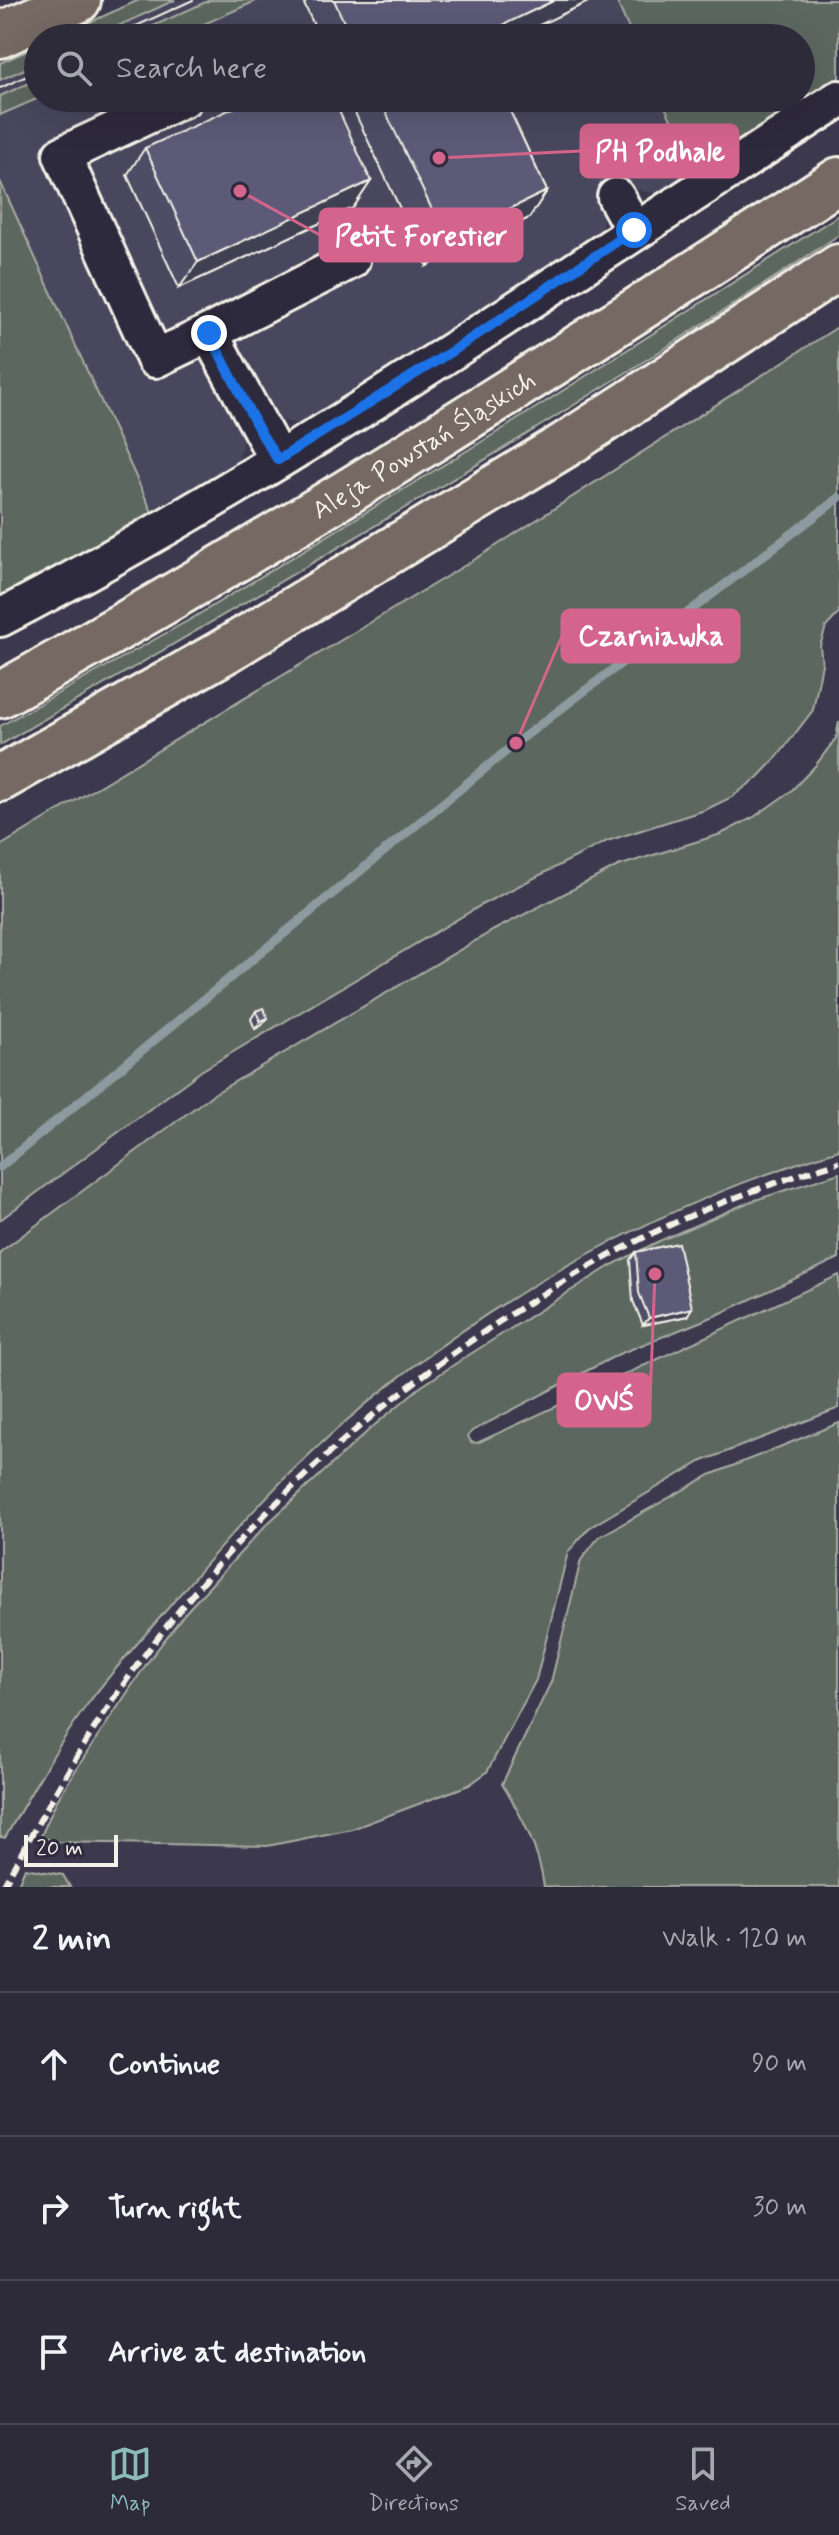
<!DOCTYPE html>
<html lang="en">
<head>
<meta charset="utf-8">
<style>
  body { margin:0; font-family:Mynerve,sans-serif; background:#393645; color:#f1f3f6 }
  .scale { position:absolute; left:24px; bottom:20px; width:94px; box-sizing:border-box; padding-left:8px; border:4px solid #f4f1e8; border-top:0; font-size:22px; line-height:28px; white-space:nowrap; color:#f4f1e8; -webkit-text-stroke:6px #2f2a3d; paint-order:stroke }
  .stop { position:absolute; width:24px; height:24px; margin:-18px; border:6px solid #1a73e8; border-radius:50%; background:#fff }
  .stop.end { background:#1a73e8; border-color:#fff; box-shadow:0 2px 8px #0008 }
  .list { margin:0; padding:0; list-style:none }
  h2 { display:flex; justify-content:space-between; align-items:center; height:104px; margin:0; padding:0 32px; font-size:34px }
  h2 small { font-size:26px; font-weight:400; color:#a7a7af }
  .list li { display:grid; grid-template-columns:52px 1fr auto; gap:24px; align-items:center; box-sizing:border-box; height:144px; padding:0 32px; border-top:2px solid #484654 }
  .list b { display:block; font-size:30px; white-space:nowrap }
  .list em { font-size:26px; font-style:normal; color:#a7a7af }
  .icon { flex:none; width:44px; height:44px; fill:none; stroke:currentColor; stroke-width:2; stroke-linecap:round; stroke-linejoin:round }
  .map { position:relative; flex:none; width:839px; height:1887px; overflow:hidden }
  .search { position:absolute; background:#2d2a3a; box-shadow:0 8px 32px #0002; left:24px; right:24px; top:24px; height:88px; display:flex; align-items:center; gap:20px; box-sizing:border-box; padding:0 28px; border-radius:44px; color:#a7a7af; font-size:30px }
  .sheet { height:536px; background:#2d2a3a }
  nav { display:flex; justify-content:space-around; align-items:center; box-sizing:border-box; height:112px; border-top:2px solid #484654; background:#2d2a3a; font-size:22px; color:#a7a7af }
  nav a { display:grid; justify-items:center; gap:4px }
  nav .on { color:#8bbbb9 }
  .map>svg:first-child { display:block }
</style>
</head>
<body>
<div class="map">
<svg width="839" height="1887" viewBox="0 0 839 1887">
  <rect width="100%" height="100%" fill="#3c384e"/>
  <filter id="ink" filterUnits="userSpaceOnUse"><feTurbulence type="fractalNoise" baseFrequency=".0125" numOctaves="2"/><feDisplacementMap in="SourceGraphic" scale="16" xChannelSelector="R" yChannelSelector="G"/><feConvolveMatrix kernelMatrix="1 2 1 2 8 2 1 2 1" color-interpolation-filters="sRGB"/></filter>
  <g filter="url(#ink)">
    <g fill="#48465d">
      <polygon points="175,0 210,0 127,38 92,38"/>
      <polygon points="258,0 616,0 633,38 173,38"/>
      <polygon points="38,63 38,79 0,96 0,80"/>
      <polygon points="39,98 661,98 695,172 671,190 657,193 644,192 632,187 599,207 603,218 601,230 592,241 298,424 277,419 243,439 238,462 153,514 0,181 0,115"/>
    </g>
    <g fill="#5c685e" stroke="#a8aca3" stroke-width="2">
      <polygon points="139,0 175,0 92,38 55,38"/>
      <polygon points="210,0 258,0 173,38 127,38"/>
      <polygon points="616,0 839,0 839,80 695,172 661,98 801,98 801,38 633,38"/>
      <polygon points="38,46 38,63 0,80 0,63"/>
      <polygon points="38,79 39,98 0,115 0,96"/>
      <polygon points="0,181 153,514 0,600"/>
      <path d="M839 215V235C567 417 283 581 0 745V726L191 619 504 428Z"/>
      <polygon points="839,326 839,613 826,627 820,646 822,664 813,710 778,756 757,778 732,797 705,810 607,841 485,903 201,1071 0,1220 0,846 477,558"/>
      <path d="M839 721V1150C634 1212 440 1324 287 1476 246 1517 207 1562 169 1607 141 1640 110 1673 84 1709 55 1750 30 1794 5 1838L0 1837V1252L212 1095 494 930 618 866 721 834 754 817 791 791 815 766 836 738Z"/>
      <polygon points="839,1173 839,1258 717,1315 619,1354 472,1431 468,1436 471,1442 477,1443 839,1275 839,1408 700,1462 589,1528 568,1552 536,1680 487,1772 469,1785 352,1829 267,1846 54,1842 41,1836 56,1802 75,1771 147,1663 185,1613 266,1525 370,1429 419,1388 464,1358 610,1266 657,1242 749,1202"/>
      <path d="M839 1423V1887H544C539 1849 522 1816 502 1784L551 1682 581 1560 599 1537 710 1475Z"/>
      <polygon points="25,1868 63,1875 70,1887 17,1887"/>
    </g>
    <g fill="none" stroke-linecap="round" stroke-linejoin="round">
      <polyline stroke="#8d9ba0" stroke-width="9" points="0,1167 516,743 839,498"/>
      <g stroke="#f4f1e8" stroke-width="42">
        <g id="minor">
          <polyline points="184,98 62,155 155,359 209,333"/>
          <polyline points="616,197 634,230"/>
          <polyline points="278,460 209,333 351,260"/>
          <path d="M0 618C292 467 563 276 839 99"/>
        </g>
      </g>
      <g stroke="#f4f1e8" stroke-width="50">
        <g id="major">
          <polyline points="0,35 78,0"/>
          <path id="s1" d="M0 695C287 536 564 358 839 180"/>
          <polyline points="0,779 225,651 565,445 839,267"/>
        </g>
      </g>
      <use href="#minor" stroke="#2f2a3d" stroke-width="36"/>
      <use href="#major" stroke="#766964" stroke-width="44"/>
      <g stroke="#f4f1e8" stroke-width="2">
        <polyline points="110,38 193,0"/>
        <polyline points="0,88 38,71"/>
      </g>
      <path stroke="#f4f1e8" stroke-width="6" stroke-dasharray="12 6" stroke-linecap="butt" d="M3 1887C45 1809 89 1731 141 1660 273 1480 454 1332 653 1233 712 1204 776 1182 839 1162"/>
    </g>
    <g fill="#4e4d66" stroke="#f4f1e8" stroke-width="2">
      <polygon points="308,0 590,0 588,2 512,38 320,38 304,4"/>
      <polygon points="348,98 504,98 547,191 529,218 427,266"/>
      <polygon points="145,148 371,181 353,208 179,288 127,175"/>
      <polygon points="256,1011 262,1025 255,1029 251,1019"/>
      <polygon points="636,1252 687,1316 643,1325 633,1301 630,1260"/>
    </g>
    <g fill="#403f53" stroke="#f4f1e8" stroke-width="2">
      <polygon points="555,0 590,0 588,2 512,38 475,38"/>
      <polygon points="371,181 353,208 179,288 198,262"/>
      <polygon points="547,191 529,218 427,266 446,239"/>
      <polygon points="268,1018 262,1025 255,1029 261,1021"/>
      <polygon points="692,1308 687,1316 643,1325 649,1318"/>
    </g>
    <g fill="#5b5a77" stroke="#f4f1e8" stroke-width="2">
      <polygon points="334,0 555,0 476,38 351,38"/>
      <polygon points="255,98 333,98 371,181 198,262 145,148"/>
      <polygon points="379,98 504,98 547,191 446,239"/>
      <polygon points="263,1008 268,1018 261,1021 256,1011"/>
      <polygon points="678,1243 692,1308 649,1318 639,1293 636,1252"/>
    </g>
  </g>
  <g fill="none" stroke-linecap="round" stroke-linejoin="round" filter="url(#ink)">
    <polyline stroke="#1a73e8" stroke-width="10" points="209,333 259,430 278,460 460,346 634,230"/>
  </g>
  <g text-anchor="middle" stroke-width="7" stroke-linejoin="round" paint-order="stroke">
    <g font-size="26" fill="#f4f1e8" stroke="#2f2a3d">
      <text dy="9" stroke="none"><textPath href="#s1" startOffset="492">Aleja Powstań Śląskich</textPath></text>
    </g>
  </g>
  <path fill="none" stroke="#d4648c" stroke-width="3" d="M439 158L581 151M240 191L320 235M516 743L562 636M655 1274L650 1400"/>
  <g fill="#d4648c" stroke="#2f2a3d" stroke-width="3">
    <circle cx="439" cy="158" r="8"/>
    <circle cx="240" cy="191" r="8"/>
    <circle cx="516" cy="743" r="8"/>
    <circle cx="655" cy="1274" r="8"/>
  </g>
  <g fill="#d4648c" stroke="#d4648c" stroke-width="3">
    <rect x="581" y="125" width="157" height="52" rx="8"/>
    <rect x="320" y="209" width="202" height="52" rx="8"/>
    <rect x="562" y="610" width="177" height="52" rx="8"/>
    <rect x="558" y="1374" width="92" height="52" rx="8"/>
  </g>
  <g font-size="28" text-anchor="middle" font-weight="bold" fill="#fff">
    <text x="660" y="161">PH Podhale</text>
    <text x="421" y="245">Petit Forestier</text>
    <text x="651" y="645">Czarniawka</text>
    <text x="604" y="1410">OWŚ</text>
  </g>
</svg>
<div class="scale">20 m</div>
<div class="stop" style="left:634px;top:230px"></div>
<div class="stop end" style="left:209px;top:333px"></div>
<div class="search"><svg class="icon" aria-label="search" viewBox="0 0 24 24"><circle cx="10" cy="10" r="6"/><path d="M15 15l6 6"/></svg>Search here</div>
</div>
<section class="sheet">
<h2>2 min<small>Walk · 120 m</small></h2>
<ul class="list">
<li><svg class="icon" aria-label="ahead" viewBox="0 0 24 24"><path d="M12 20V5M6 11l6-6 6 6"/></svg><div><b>Continue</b></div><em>90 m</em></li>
<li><svg class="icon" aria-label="right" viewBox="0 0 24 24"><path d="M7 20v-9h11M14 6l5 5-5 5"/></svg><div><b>Turn right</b></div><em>30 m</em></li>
<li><svg class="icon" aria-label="arrive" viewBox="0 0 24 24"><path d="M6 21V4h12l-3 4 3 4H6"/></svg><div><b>Arrive at destination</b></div></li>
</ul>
</section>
<nav>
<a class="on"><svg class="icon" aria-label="map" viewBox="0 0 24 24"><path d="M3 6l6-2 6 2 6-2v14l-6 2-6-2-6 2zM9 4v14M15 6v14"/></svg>Map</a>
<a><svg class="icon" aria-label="directions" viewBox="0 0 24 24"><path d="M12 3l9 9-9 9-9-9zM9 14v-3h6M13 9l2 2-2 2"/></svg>Directions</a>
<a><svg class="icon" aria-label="saved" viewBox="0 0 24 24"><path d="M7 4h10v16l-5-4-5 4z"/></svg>Saved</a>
</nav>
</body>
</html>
